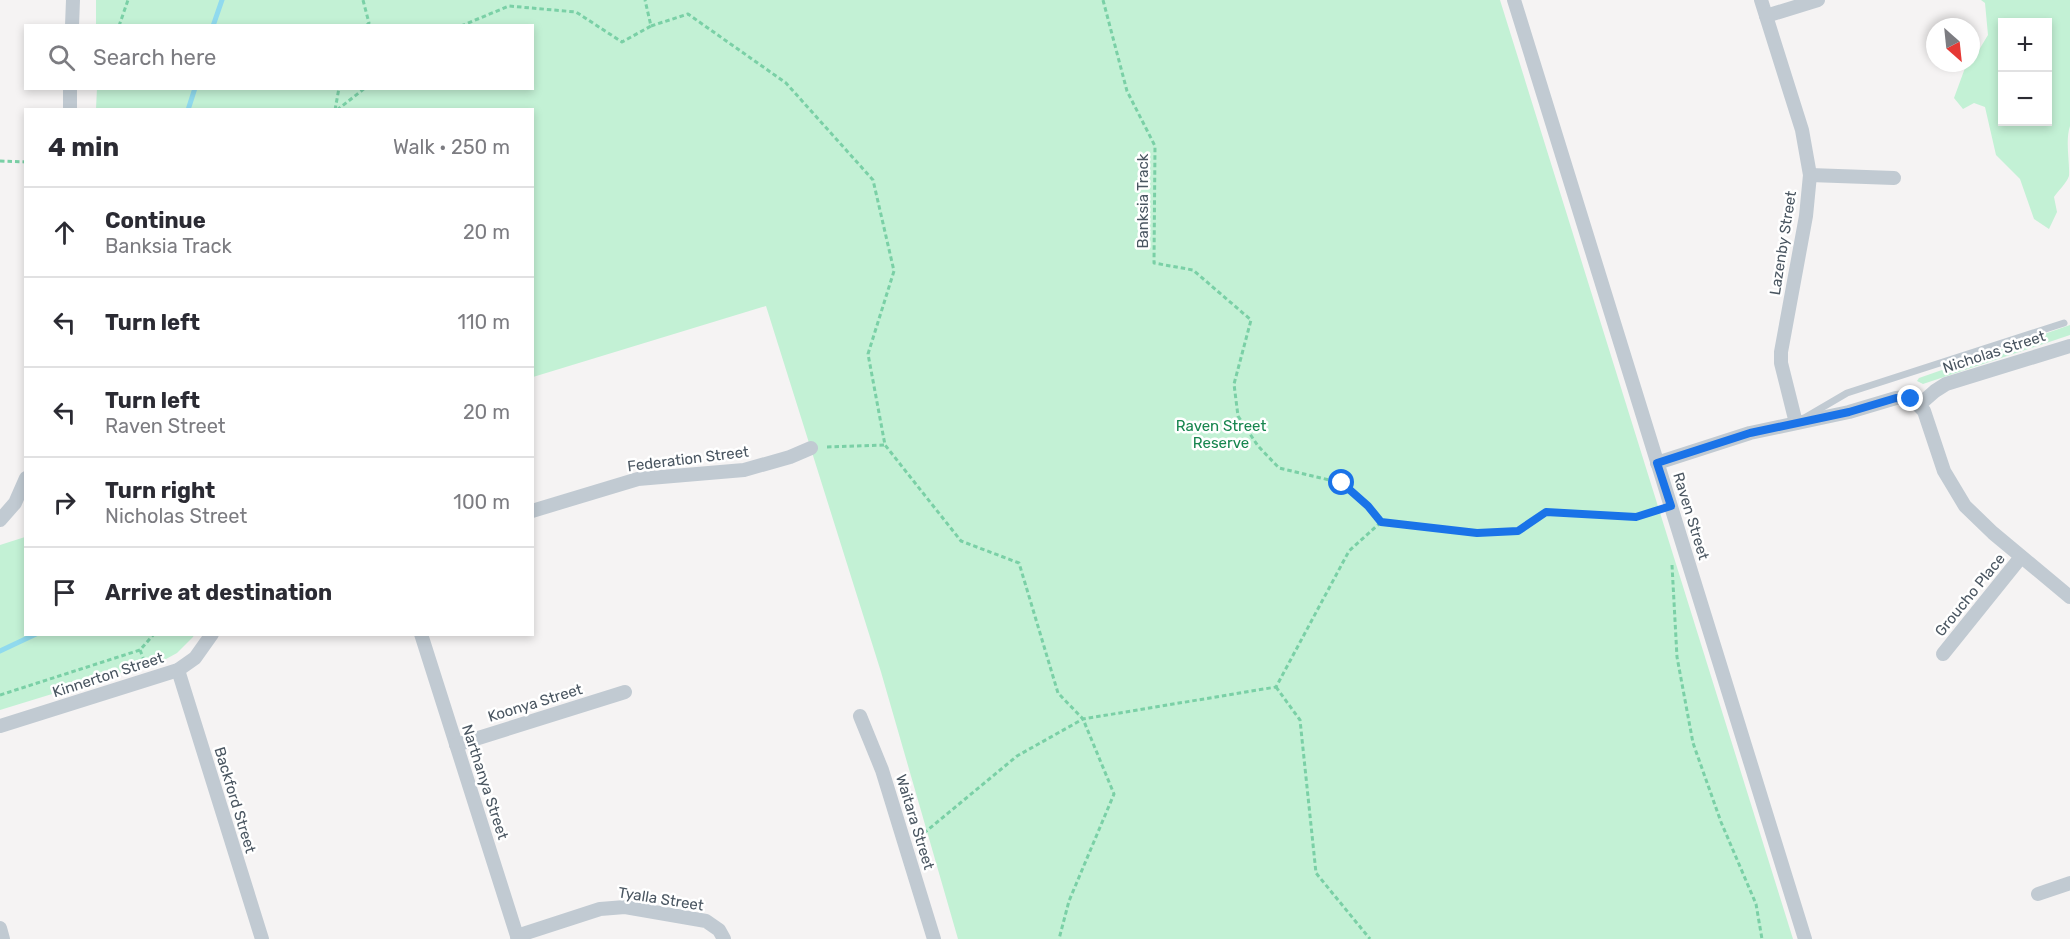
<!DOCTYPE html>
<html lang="en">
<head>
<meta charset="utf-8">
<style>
  body { margin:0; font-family:Rubik,sans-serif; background:#f2f2f3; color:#2b2b33 }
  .controls { position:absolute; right:18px; top:18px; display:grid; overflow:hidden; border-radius:0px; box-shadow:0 3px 9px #0003 }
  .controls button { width:54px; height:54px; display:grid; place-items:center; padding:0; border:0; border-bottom:2px solid #e1e1e2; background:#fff; color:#2b2b33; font:30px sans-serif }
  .compass { position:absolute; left:1926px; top:18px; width:54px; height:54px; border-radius:50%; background:#fff; box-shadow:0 3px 9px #0003; rotate:153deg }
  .stop { position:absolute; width:18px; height:18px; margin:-14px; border:4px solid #1a73e8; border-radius:50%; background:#fff }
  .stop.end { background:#1a73e8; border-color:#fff; box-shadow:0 2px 6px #0008 }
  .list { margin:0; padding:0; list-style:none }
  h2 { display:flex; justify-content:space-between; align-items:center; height:78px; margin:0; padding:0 24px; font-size:26px }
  h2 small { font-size:20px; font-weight:400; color:#7c7c81 }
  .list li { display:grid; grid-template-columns:39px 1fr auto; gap:18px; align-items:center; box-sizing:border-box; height:90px; padding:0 24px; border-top:2px solid #e1e1e2 }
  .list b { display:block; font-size:22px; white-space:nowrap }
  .list p { margin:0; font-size:20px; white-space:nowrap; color:#7c7c81 }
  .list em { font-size:20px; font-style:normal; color:#7c7c81 }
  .icon { flex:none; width:33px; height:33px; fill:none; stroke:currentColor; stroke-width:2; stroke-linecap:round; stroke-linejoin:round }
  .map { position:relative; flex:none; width:2070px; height:939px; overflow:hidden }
  .search { position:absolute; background:#fff; box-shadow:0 3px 9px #0003; left:24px; top:24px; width:510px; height:66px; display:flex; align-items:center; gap:15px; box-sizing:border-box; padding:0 21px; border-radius:0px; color:#7c7c81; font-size:22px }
  .panel { position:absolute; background:#fff; box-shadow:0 3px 9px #0003; left:24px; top:108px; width:510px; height:528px; border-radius:0px }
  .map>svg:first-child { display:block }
</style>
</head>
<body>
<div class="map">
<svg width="2070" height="939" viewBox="0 0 2070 939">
  <rect width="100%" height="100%" fill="#f5f3f3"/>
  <g fill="#c3f1d5" fill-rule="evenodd">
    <polygon points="96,0 1500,0 1793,939 958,939 881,672 766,306 533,377 532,110 96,109 97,88 532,88 532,26 96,25"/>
    <path d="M1981 0H2070V126C2065 141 2070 162 2069 176 2066 184 2058 191 2054 197L2057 212 2049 229 2034 219 2020 179 1996 155 1985 107 1974 103 1963 109 1954 98 1965 68 1971 63 1988 35 1985 3ZM2002 22H2048V122H2002Z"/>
    <polygon points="2070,325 2070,335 1923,384 1917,381 1919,378"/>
    <polygon points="25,537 26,634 194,635 193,637 177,653 166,659 0,710 0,545"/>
  </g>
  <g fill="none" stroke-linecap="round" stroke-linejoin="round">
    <g stroke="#90daee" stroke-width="5">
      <polyline points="213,26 222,0"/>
      <polyline points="188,110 195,88"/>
      <polyline points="0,651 36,634"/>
    </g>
    <g stroke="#7ad0a6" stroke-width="3" stroke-dasharray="4.5 3" stroke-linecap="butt">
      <polyline points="363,0 369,23 366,26"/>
      <polyline points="1103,0 1127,91 1155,146 1154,263 1193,270 1251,320 1234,384 1238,416 1258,446 1279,468 1342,483 1368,506 1381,522"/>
      <polyline points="119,26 128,0"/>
      <polyline points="461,26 509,6 576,12 622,42 651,26 645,0"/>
      <polyline points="651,26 688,14 786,83 873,180 894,271 868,354 885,445 961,541 1019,563 1058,693 1083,719 1114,794 1069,901 1059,939"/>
      <polyline points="335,110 339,88"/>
      <polyline points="337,110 365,88"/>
      <polyline points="0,161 26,162"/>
      <polyline points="827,447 885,445"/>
      <polyline points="1672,565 1677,657 1693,743 1721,822 1756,904 1762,939"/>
      <polyline points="140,650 146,665"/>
      <polyline points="1276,687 1300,720 1316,873 1370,939"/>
      <polyline points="0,695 140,650 154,634"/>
      <polyline points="918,838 1017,756 1083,719 1276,687 1349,551 1381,522 1477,533 1518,531 1546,512 1636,517 1657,510"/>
    </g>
    <polyline stroke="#c1cad2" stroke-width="7" points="1806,417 1847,393 2064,323"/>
    <g stroke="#c1cad2" stroke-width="14">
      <polyline points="1514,0 1805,939"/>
      <polyline points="1761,0 1802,130 1810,175 1806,216 1781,352 1781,363 1796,423"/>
      <polyline points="1766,16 1818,0"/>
      <polyline points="72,26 73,0"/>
      <polyline points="70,110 70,88"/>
      <polyline points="1810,175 1894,178"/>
      <polyline points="1919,405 1935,391 1946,384 2070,346"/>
      <polyline points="1657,463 1750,433 1849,412 1896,398 1907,397 1915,402 1924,411 1944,471 1965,506 1993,533 2070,597"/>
      <polyline points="532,511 638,479 744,470 790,457 811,448"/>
      <polyline points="0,520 15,503 26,478"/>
      <polyline points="421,634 518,939"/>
      <polyline points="1943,654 2021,557"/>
      <polyline points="178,670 262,939"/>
      <polyline points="860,716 882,770 934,939"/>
      <polyline points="0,726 178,670 195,658 212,634"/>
      <polyline points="456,745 625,692"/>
      <polyline points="2038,894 2070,883"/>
      <polyline points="0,928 3,939"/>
      <polyline points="517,936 600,909 625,907 706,921 719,930 724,939"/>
    </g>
  </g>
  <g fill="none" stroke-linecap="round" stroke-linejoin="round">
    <polyline stroke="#1a73e8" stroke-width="8" points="1342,483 1368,506 1381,522 1477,533 1518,531 1546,512 1636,517 1671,506 1657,463 1750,433 1849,412 1896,398 1911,399"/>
  </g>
  <g text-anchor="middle" stroke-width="5" stroke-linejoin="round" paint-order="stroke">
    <g font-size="15" fill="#4a5661" stroke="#fff">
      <text transform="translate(1143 201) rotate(-90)" y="5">Banksia Track</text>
      <text transform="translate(1783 243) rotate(-81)" y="5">Lazenby Street</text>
      <text transform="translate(1994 352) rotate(-18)" y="5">Nicholas Street</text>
      <text transform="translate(688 459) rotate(-7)" y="5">Federation Street</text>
      <text transform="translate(1691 516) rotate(73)" y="5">Raven Street</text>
      <text transform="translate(1970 595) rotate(-51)" y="5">Groucho Place</text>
      <text transform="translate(108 675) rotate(-18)" y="5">Kinnerton Street</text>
      <text transform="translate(535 703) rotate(-17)" y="5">Koonya Street</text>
      <text transform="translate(485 782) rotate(72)" y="5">Narthanya Street</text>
      <text transform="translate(235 800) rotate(73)" y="5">Backford Street</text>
      <text transform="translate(915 822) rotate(73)" y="5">Waitara Street</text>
      <text transform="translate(661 899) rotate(9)" y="5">Tyalla Street</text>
    </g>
    <g font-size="15" fill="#17864f" stroke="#fff">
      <text x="1221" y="431">Raven Street<tspan x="1221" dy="17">Reserve</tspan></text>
    </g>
  </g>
</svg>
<div class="controls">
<button>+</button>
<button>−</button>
</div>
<svg class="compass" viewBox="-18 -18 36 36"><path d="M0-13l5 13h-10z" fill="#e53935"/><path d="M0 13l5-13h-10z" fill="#7c7c81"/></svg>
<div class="stop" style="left:1342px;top:483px"></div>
<div class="stop end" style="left:1911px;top:399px"></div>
<div class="search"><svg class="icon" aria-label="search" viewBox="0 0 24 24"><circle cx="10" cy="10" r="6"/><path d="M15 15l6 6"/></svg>Search here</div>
<section class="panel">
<h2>4 min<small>Walk · 250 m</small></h2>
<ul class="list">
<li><svg class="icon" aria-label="ahead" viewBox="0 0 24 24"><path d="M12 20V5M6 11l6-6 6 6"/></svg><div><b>Continue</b><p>Banksia Track</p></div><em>20 m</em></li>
<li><svg class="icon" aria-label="left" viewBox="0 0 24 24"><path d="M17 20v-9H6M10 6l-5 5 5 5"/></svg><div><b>Turn left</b></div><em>110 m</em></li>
<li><svg class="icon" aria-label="left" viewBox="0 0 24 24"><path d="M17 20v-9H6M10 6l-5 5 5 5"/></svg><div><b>Turn left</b><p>Raven Street</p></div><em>20 m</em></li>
<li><svg class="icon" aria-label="right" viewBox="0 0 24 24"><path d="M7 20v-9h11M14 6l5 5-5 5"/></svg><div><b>Turn right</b><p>Nicholas Street</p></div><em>100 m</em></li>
<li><svg class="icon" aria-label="arrive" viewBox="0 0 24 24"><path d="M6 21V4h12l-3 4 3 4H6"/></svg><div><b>Arrive at destination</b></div></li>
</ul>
</section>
</div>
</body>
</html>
